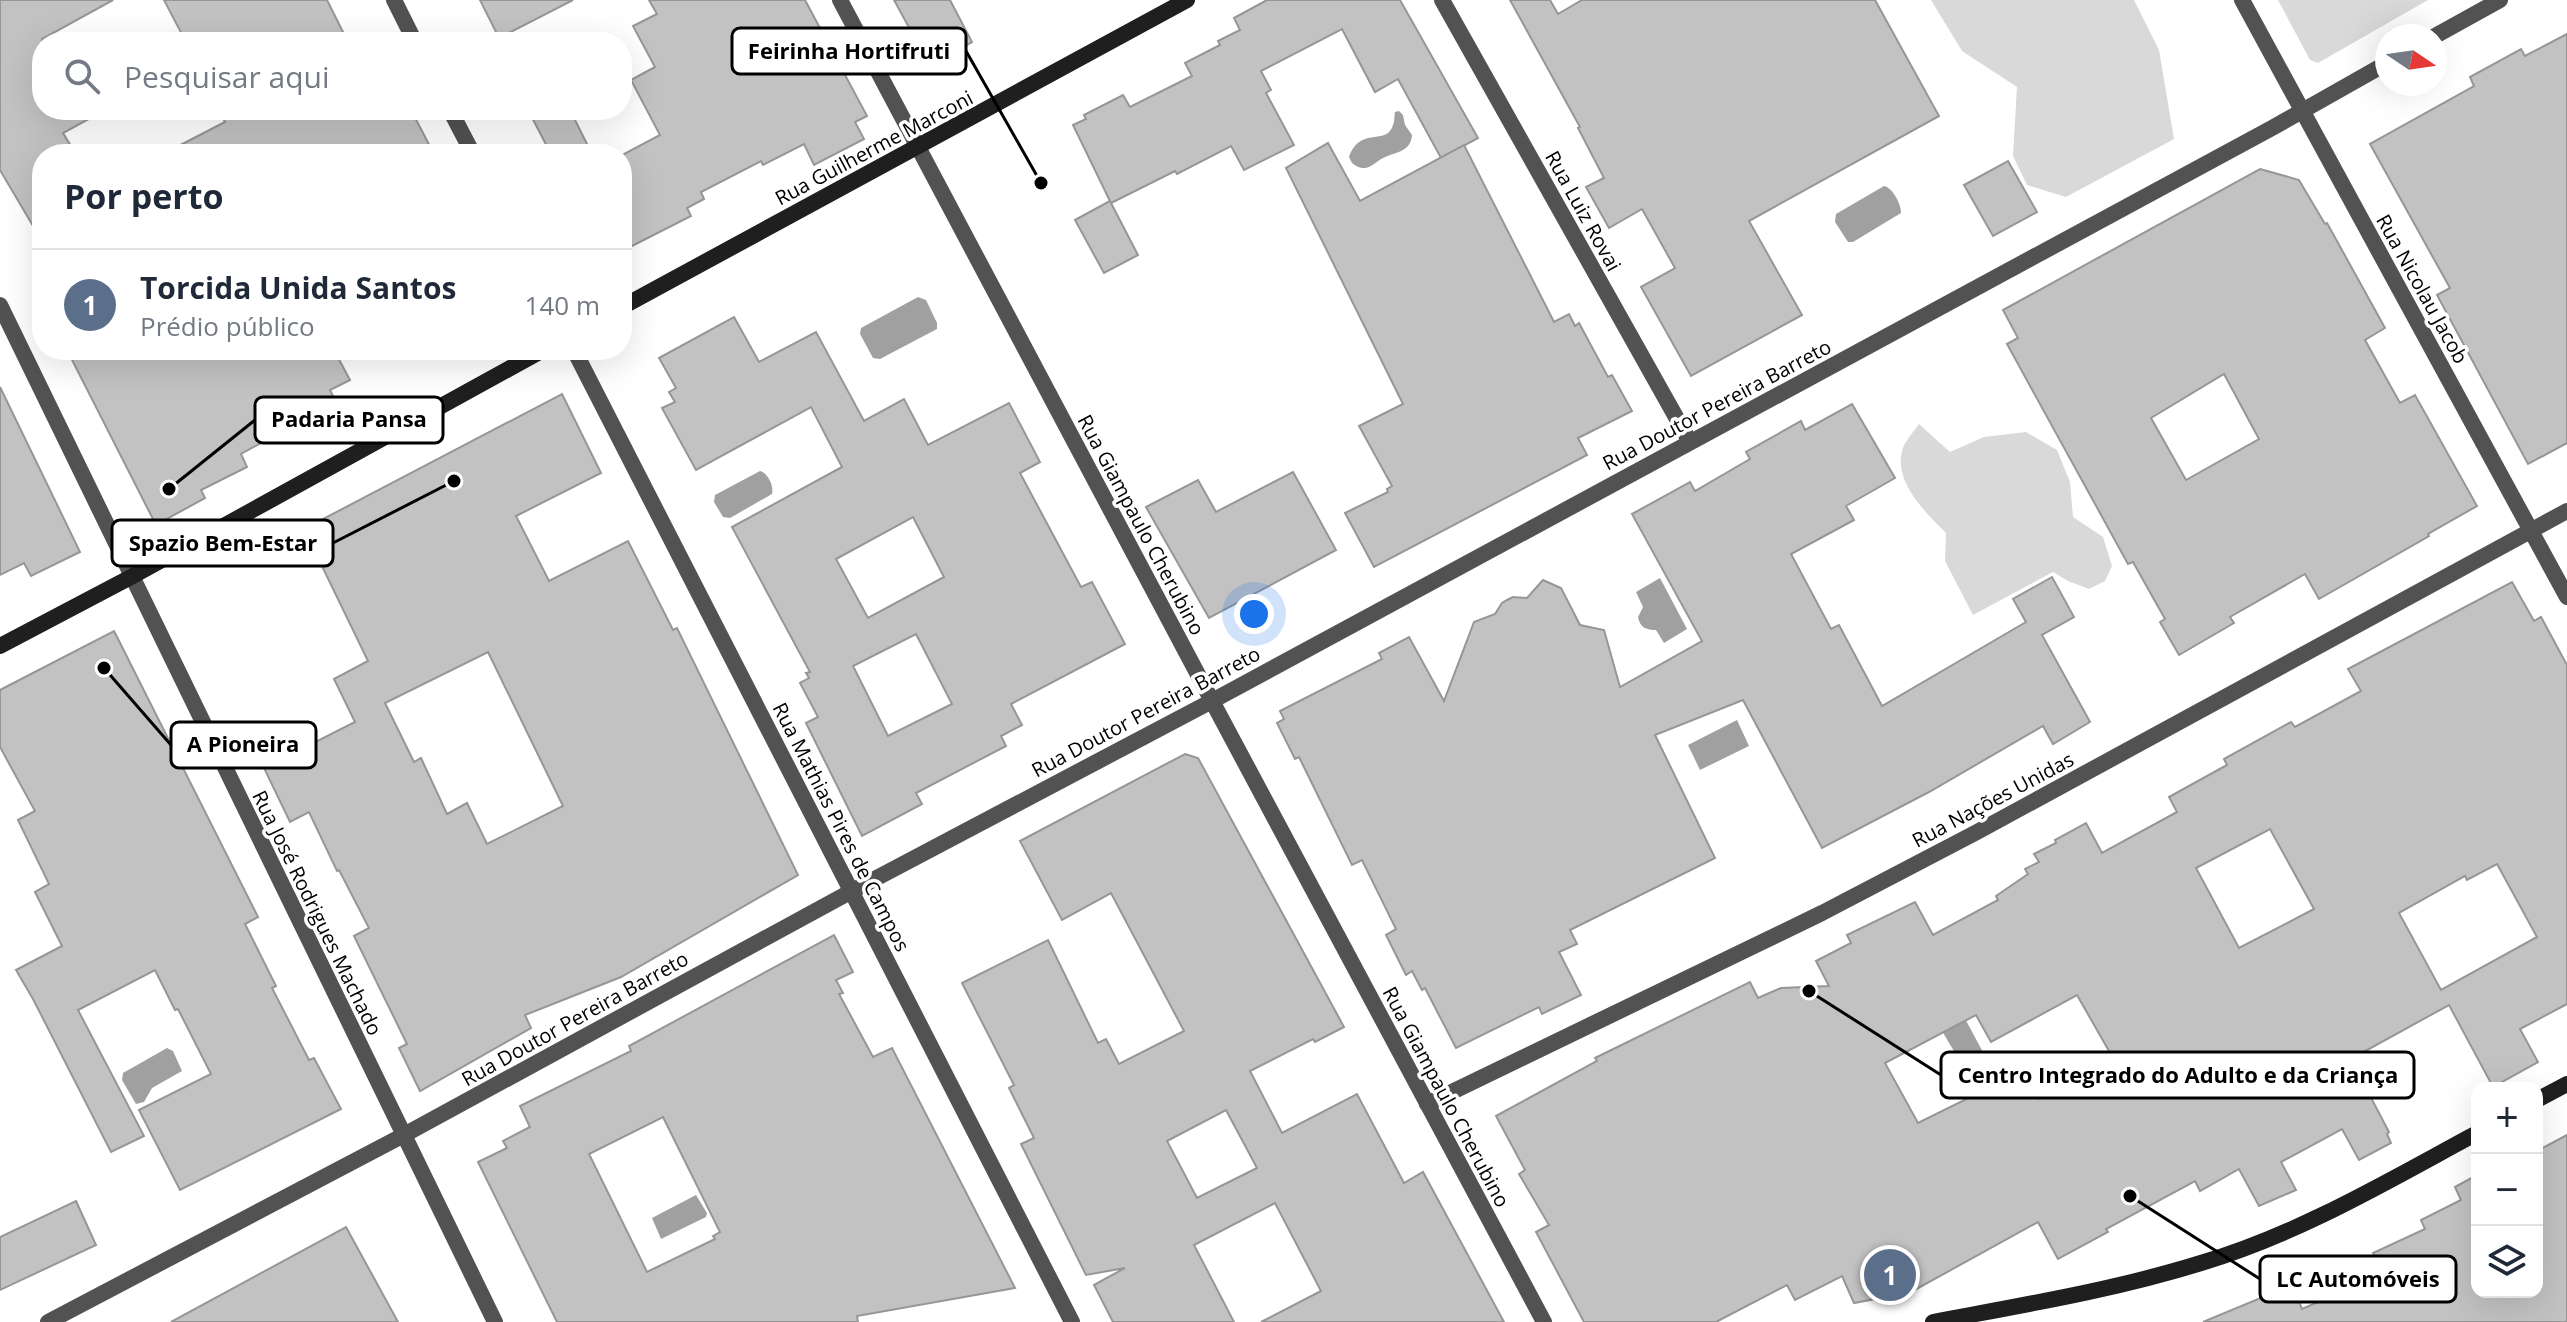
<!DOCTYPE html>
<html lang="pt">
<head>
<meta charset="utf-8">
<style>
  body { margin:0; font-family:"Open Sans",sans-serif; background:#f2f2f3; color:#1f2937 }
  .controls { position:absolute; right:24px; bottom:24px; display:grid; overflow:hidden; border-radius:16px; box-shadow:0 8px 32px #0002 }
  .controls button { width:72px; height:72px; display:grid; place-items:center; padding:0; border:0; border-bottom:2px solid #e0e1e3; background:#fff; color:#1f2937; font:40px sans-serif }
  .compass { position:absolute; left:2375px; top:24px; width:72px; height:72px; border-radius:50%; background:#fff; box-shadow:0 8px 32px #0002; rotate:103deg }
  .you { position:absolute; left:1254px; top:614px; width:28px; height:28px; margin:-20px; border:6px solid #fff; border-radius:50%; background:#1a73e8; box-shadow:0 0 0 12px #1a73e833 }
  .badge { display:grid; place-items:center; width:52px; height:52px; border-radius:50%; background:#000; color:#fff; font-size:26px; font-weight:700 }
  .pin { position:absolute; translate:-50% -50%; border:4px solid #fff; box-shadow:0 2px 8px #0006 }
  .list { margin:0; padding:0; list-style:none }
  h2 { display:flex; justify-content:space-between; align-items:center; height:104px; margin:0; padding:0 32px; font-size:34px }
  h2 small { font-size:26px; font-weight:400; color:#747a83 }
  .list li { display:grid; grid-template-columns:52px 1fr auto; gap:24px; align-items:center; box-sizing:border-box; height:112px; padding:0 32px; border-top:2px solid #e0e1e3 }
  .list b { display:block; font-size:30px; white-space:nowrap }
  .list p { margin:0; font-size:26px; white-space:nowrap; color:#747a83 }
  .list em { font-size:26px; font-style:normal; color:#747a83 }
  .icon { flex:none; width:44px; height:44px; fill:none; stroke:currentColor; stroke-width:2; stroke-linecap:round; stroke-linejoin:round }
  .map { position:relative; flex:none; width:2567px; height:1322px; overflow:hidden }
  .search { position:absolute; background:#fff; box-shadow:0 8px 32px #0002; left:32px; top:32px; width:600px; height:88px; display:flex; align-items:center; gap:20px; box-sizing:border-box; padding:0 28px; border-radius:32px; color:#747a83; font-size:30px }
  .panel { position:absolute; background:#fff; box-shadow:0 8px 32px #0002; left:32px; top:144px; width:600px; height:216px; border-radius:32px }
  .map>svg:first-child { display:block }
</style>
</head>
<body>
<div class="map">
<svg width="2567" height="1322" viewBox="0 0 2567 1322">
  <rect width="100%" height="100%" fill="#fff"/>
  <g fill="#d9d9d9">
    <polygon points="1931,0 2134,0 2159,50 2174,139 2066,197 2027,185 2013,156 2017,87 1962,51"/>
    <polygon points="2278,0 2428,0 2318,63 2310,60"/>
    <path d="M1919 424 1950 452 1984 437 2026 432 2057 450 2070 482 2073 517 2103 537 2112 566 2105 581 2089 589 2068 581 2053 572 1973 615 1945 561 1946 533C1924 511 1890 479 1904 445 1908 438 1914 431 1919 424Z"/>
  </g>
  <g fill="#a0a0a0">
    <path d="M1399 111 1403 115 1405 125 1412 135C1411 152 1395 152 1383 158 1377 161 1372 167 1365 168 1359 168 1356 166 1352 163L1349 157C1361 125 1386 147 1393 125 1395 121 1394 116 1395 112Z"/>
    <path d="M1884 186C1893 188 1901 204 1901 213L1853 242H1848L1835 222 1836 214Z"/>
    <polygon points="918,297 926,300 937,323 937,329 880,359 873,358 860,334 861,328"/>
    <path d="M760 471C768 473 774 486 772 494L730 518 723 517 714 502 715 495Z"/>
    <path d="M1660 578 1687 629 1664 643 1656 630C1647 630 1640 628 1638 617L1643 607 1636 592Z"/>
    <polygon points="1737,720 1749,746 1700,770 1688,745"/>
    <polygon points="1962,1013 1985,1056 1964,1068 1939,1026"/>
    <polygon points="167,1048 173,1051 182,1071 152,1088 144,1102 136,1104 122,1080 123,1073"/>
    <polygon points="696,1195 707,1213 706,1217 661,1239 652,1218"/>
  </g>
  <g fill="#c2c2c2" stroke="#969696" stroke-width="2" fill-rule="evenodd">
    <polygon points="0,0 113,0 42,39 42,110 105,110 63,133 76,154 42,154 42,241 0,170"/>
    <polygon points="164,0 327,0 348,42 186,42"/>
    <polygon points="480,0 573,0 499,38"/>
    <polygon points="649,0 805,0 867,116 855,122 864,139 814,165 804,144 763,165 761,161 701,192 704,199 687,208 691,216 622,251 622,155 660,135 631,80 655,67 633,26 657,14"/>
    <polygon points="894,0 950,0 972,42 930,66"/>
    <polygon points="1267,0 1400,0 1478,138 1441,158 1398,79 1375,92 1342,29 1261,71 1271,90 1266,93 1294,145 1244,170 1231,146 1177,174 1175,171 1111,203 1138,255 1104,273 1075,220 1110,201 1073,125 1086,119 1084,115 1123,95 1130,107 1192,76 1185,63 1220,45 1218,41 1240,30 1234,18"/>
    <polygon points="1510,0 1550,0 1558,14 1582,0 1875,0 1939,116 1749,221 1802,315 1691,376 1641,287 1675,268 1642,209 1609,228 1586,187 1604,178 1578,128 1580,127"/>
    <polygon points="2567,34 2567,443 2528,464 2437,295 2450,288 2370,144 2474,86 2470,77 2521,49 2525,56"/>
    <polygon points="219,110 411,110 434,154 163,154 225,122"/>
    <polygon points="528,110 570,110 592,154 551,154"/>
    <polygon points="1328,143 1360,201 1464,145 1554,322 1569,314 1575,326 1579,323 1608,377 1612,375 1632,411 1578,438 1587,455 1374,567 1345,513 1388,492 1387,489 1392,486 1359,426 1403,404 1286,168"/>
    <polygon points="2008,161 2037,212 1993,236 1964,185"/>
    <path d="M2260 169 2299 180 2325 224 2327 223 2385 328 2365 340 2400 403 2415 395 2477 506 2428 534 2429 536 2319 599 2305 574 2230 617 2234 623 2179 655 2160 622 2165 619 2133 562 2128 564 2007 344 2018 338 2003 310ZM2224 374 2259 439 2186 480 2151 418Z"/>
    <path d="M734 317 759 362 816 332 864 421 904 399 928 445 1009 403 1040 462 1020 473 1081 587 1092 582 1125 644 1011 704 1022 725 1001 736 1006 746 916 793 922 804 862 836 806 723 818 717 800 683 809 678 806 673 810 672 732 527 842 467 811 407 696 470 662 408 675 402 669 392 676 388 659 358ZM913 517 944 577 868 618 836 559ZM916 634 952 704 888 736 853 666Z"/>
    <polygon points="67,350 334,350 350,380 330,390 337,404 307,420 306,418 241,454 247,467 201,490 205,498 156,525"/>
    <polygon points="0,387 80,552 31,576 24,563 0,575"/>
    <path d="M562 394 601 473 516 516 549 581 628 541 673 630 677 628 798 875 621 977 525 1015 531 1028 420 1091 399 1048 407 1044 354 936 369 928 339 870 337 871 309 812 290 822 264 768 355 722 334 679 368 661 304 529ZM488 652 563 806 487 844 467 803 447 814 421 758 414 762 385 703Z"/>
    <polygon points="1852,404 1895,478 1846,506 1854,520 1791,554 1831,629 1839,625 1882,706 2026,622 2013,599 2052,577 2074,617 2042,635 2090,722 2053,744 2043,726 1929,792 1822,848 1743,700 1655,735 1715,858 1570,930 1577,944 1559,952 1581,995 1542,1014 1539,1007 1456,1048 1425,988 1422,990 1412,971 1406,975 1386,935 1396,929 1362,860 1352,865 1299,757 1295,759 1277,723 1284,719 1280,711 1382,659 1379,653 1409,637 1444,701 1474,622 1495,614 1502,603 1507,600 1513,597 1527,598 1543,580 1561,588 1580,625 1604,630 1620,687 1702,641 1632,514 1690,482 1695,491 1750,459 1746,452 1801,421 1805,430"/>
    <polygon points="1293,472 1336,550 1209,618 1146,507 1198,480 1216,512"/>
    <path d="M2512 582 2534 621 2541 617 2567 665V1004L2520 1029 2538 1062 2493 1087 2449 1005 2358 1055 2365 1069 2358 1073 2389 1132 2387 1134 2391 1143 2359 1160 2342 1129 2281 1162 2296 1190 2259 1206 2239 1169 2200 1191 2195 1181 2106 1229 2108 1232 2058 1259 2038 1222 1911 1292 1854 1303 1842 1276 1795 1300 1787 1285 1716 1322H1584L1536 1232 1549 1225 1519 1174 1525 1170 1496 1116 1597 1061 1595 1058 1750 982 1758 998 1781 988 1829 986 1816 961 1851 943 1847 935 1915 902 1933 935 1998 900 1996 896 2028 874 2025 869 2039 862 2034 854 2056 843 2055 840 2086 823 2102 853 2177 812 2169 797 2227 765 2224 759 2291 722 2295 727 2361 691 2348 669ZM2270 829 2314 909 2239 948 2196 868ZM2497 864 2537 937 2441 990 2399 913 2465 876 2467 880ZM2077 995 2113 1058 2038 1099 2021 1072 1918 1123 1885 1063 1976 1015 1991 1042Z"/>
    <polygon points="114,631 258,917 245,924 276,986 272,988 309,1060 314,1058 341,1109 180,1190 139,1110 211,1074 178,1009 175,1010 155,970 78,1010 144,1136 111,1152 33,999 16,970 62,946 35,892 49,884 18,820 35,811 0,747 0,690"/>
    <path d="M1185 754 1198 758 1344 1027 1315 1042 1313 1039 1250 1071 1282 1133 1357 1094 1404 1183 1423 1172 1504 1322H1261L1321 1291 1275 1203 1194 1245 1234 1322H1113L1094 1285 1125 1268 1086 1275 1021 1144 1034 1138 1009 1088 1014 1085 962 983 1048 940 1098 1043 1106 1039 1119 1064 1184 1031 1111 893 1062 920 1020 841ZM1226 1110 1257 1168 1197 1198 1167 1141Z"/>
    <path d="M834 935 853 972 836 980 843 993 839 994 873 1057 892 1048 1015 1288 857 1316 858 1322H557L478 1162 507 1148 503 1141 530 1127 520 1106 631 1051 629 1046ZM663 1117 720 1232 713 1236 715 1239 647 1272 589 1154Z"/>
    <polygon points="2567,1135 2567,1322 2203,1322 2292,1285 2302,1309 2383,1274 2373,1253 2425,1229 2421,1220 2461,1200 2455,1187 2477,1175 2477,1292 2537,1292 2537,1151"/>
    <polygon points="76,1201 96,1245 0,1290 0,1237"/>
    <polygon points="346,1227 398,1322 171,1322"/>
  </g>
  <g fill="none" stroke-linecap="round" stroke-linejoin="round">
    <g stroke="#525252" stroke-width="16">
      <polyline points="394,0 415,42"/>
      <polyline points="840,0 1212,701 1544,1322"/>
      <polyline points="1442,0 1690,442"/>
      <polyline points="2435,36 2500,0"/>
      <polyline points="450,110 473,154"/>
      <polyline points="0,305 495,1322"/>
      <polyline points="574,350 1072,1322"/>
      <polyline points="1427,1104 1822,913 1977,832 2567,511"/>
      <polyline points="48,1322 402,1136 852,891 1212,701 2272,128 2387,63"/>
    </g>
    <polyline stroke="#525252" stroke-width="16" points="2242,0 2567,597"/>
    <g stroke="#1f1f1f" stroke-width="16">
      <polyline points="622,307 1187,0"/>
      <polyline points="0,646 131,577 543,350"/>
      <polyline points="2537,1100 2567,1084"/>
      <path d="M1933 1322C2023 1305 2114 1290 2201 1263 2299 1234 2388 1181 2477 1133"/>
    </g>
  </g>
  <g text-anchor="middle" stroke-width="7" stroke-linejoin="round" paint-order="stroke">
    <g font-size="20" fill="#000" stroke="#fff">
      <text transform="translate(874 148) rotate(-28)" y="7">Rua Guilherme Marconi</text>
      <text transform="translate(1583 211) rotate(61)" y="7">Rua Luiz Rovai</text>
      <text transform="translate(2422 289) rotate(61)" y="7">Rua Nicolau Jacob</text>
      <text transform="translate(1717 405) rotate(-28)" y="7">Rua Doutor Pereira Barreto</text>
      <text transform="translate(1141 525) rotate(62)" y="7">Rua Giampaulo Cherubino</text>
      <text transform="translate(1146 712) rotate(-28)" y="7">Rua Doutor Pereira Barreto</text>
      <text transform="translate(1993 800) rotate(-28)" y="7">Rua Nações Unidas</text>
      <text transform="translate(841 827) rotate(63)" y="7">Rua Mathias Pires de Campos</text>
      <text transform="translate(317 913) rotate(64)" y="7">Rua José Rodrigues Machado</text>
      <text transform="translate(575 1019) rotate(-29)" y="7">Rua Doutor Pereira Barreto</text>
      <text transform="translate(1446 1097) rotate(62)" y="7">Rua Giampaulo Cherubino</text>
    </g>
  </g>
  <path fill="none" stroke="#000" stroke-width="3" d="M1041 183L966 51M169 489L255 420M454 481L333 543M104 668L171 745M1809 991L1941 1075M2130 1196L2260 1279"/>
  <g fill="#000" stroke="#fff" stroke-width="3">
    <circle cx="1041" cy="183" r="8"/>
    <circle cx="169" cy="489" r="8"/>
    <circle cx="454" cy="481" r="8"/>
    <circle cx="104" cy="668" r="8"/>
    <circle cx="1809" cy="991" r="8"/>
    <circle cx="2130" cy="1196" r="8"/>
  </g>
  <g fill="#fff" stroke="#000" stroke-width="3">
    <rect x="732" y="28" width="234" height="46" rx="8"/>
    <rect x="255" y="397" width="188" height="46" rx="8"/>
    <rect x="112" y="520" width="221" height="46" rx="8"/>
    <rect x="171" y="722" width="145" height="46" rx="8"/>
    <rect x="1941" y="1052" width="473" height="46" rx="8"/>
    <rect x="2260" y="1256" width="196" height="46" rx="8"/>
  </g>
  <g font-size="22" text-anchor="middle" font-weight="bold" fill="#000">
    <text x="849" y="59">Feirinha Hortifruti</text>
    <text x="349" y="427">Padaria Pansa</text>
    <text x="223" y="551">Spazio Bem-Estar</text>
    <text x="243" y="752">A Pioneira</text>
    <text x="2178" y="1083">Centro Integrado do Adulto e da Criança</text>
    <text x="2358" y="1287">LC Automóveis</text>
  </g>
</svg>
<div class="controls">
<button>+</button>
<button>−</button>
<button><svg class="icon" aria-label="layers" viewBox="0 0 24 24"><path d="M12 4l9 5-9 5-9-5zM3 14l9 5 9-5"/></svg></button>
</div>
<svg class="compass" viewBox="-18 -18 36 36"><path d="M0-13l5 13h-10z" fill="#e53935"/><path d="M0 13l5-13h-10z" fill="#747a83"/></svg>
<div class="you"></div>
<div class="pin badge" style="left:1890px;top:1275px;background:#5c6f8a">1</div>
<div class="search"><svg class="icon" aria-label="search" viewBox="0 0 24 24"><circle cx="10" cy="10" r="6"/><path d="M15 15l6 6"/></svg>Pesquisar aqui</div>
<section class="panel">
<h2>Por perto<small></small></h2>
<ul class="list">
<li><span class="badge" style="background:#5c6f8a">1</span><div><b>Torcida Unida Santos</b><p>Prédio público</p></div><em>140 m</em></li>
</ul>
</section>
</div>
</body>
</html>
